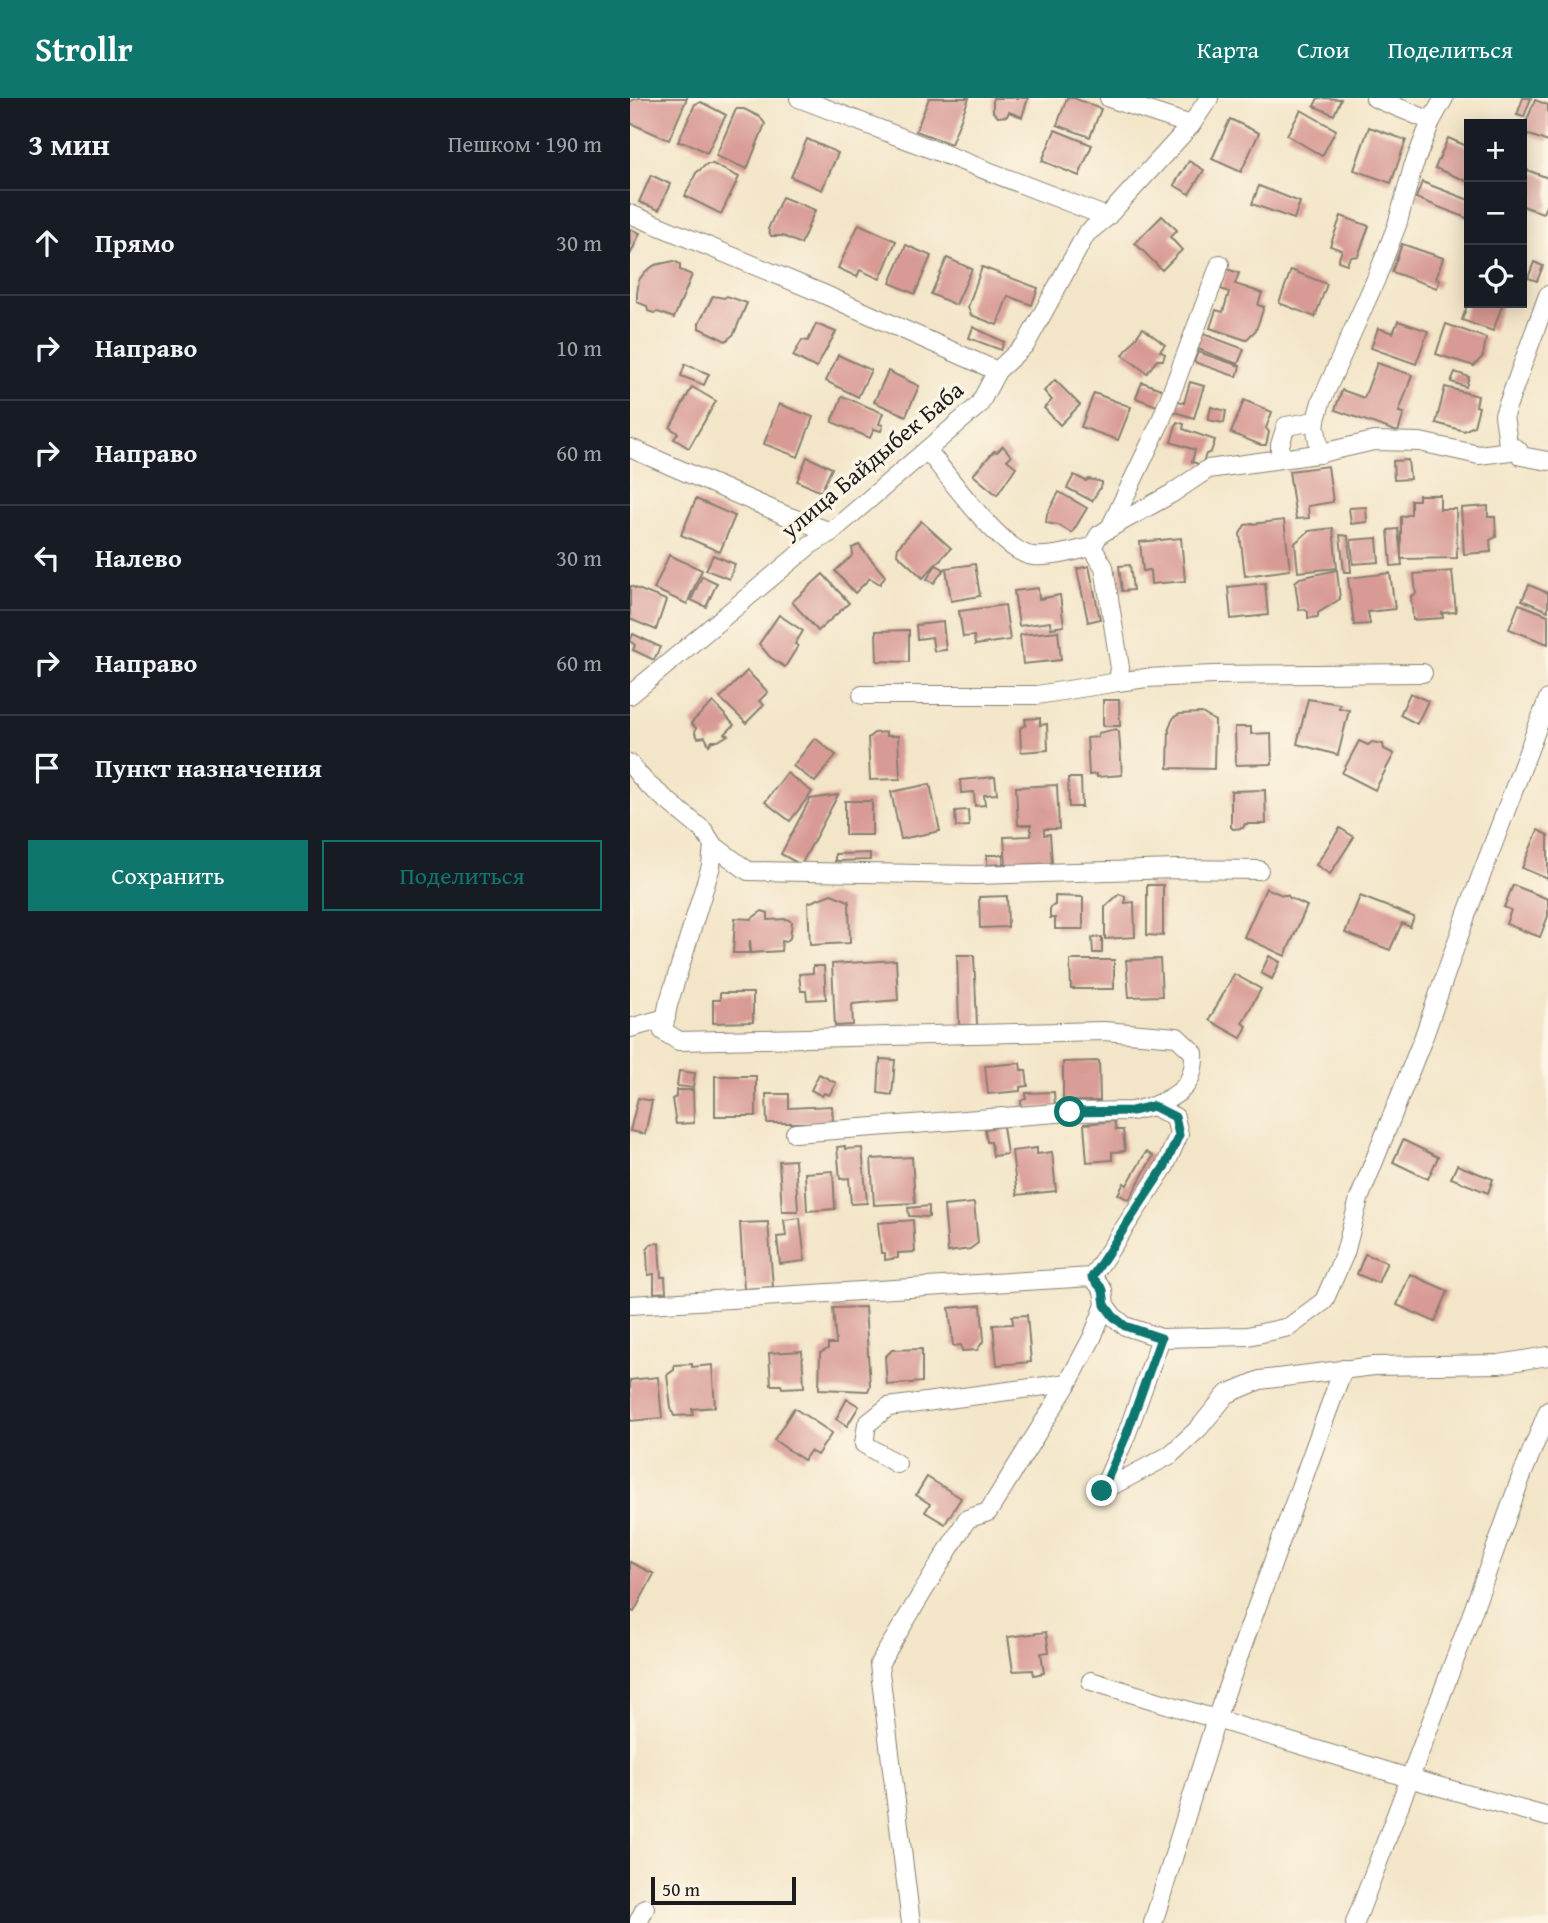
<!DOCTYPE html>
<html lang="ru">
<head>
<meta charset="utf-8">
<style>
  body { margin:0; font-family:"Gentium Book Plus",serif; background:#242831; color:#f1f3f6 }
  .controls { position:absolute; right:21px; top:21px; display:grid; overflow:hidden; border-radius:0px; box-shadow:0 4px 18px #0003 }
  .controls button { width:63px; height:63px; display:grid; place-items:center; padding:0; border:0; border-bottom:2px solid #363941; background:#171b24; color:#f1f3f6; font:35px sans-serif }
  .scale { position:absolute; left:21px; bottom:18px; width:145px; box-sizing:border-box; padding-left:7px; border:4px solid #1c1c1c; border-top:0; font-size:19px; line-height:24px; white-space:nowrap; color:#1c1c1c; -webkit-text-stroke:5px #fcf5e5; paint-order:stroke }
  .stop { position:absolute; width:21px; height:21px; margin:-16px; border:5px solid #0f766e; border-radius:50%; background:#fff }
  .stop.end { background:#0f766e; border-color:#fff; box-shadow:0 2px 7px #0008 }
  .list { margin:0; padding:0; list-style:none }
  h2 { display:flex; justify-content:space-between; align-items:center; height:91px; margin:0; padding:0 28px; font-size:30px }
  h2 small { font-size:23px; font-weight:400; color:#9ea1a6 }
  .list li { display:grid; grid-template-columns:46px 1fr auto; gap:21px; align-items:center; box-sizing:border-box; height:105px; padding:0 28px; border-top:2px solid #363941 }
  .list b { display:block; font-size:26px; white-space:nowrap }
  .list em { font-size:23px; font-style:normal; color:#9ea1a6 }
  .actions { display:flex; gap:14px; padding:21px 28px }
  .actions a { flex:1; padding:16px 0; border:2px solid #0f766e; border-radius:0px; text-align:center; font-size:24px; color:#0f766e }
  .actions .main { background:#0f766e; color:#fff }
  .icon { flex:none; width:38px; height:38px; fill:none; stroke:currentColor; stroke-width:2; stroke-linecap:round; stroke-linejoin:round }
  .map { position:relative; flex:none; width:918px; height:1825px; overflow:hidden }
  header { display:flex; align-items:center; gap:42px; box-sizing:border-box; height:98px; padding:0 35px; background:#0f766e; color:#fff }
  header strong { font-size:33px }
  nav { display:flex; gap:38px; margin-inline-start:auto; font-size:24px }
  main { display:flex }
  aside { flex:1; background:#171b24 }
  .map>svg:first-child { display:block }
</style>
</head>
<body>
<header>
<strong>Strollr</strong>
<nav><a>Карта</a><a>Слои</a><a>Поделиться</a></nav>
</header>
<main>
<aside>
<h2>3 мин<small>Пешком · 190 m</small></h2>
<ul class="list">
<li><svg class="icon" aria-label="ahead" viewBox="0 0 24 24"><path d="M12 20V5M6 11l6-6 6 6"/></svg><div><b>Прямо</b></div><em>30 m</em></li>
<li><svg class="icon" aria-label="right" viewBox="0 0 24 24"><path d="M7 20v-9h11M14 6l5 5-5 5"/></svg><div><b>Направо</b></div><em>10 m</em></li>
<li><svg class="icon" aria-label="right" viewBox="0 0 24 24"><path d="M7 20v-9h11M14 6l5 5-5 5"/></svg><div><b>Направо</b></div><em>60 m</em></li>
<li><svg class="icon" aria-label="left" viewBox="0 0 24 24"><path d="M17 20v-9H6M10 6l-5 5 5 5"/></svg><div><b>Налево</b></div><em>30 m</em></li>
<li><svg class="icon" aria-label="right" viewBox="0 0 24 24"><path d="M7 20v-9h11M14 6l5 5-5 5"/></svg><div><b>Направо</b></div><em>60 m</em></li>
<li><svg class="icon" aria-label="arrive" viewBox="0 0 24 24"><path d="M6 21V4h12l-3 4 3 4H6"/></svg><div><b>Пункт назначения</b></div></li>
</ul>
<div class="actions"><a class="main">Сохранить</a><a>Поделиться</a></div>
</aside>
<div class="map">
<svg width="918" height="1825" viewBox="0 0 918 1825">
  <rect width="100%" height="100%" fill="#fcf5e5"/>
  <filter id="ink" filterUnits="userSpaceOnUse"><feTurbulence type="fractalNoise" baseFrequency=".0143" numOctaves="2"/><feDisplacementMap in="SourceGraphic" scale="14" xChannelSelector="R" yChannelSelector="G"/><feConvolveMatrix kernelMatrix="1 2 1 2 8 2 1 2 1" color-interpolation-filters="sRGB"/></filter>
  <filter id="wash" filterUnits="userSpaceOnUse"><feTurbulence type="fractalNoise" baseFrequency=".00686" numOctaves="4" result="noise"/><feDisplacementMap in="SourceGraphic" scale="28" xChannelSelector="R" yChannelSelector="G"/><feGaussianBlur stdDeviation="1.57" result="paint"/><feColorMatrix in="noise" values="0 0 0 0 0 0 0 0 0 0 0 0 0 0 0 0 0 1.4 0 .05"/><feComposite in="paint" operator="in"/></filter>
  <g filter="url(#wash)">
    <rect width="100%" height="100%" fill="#f3e5c8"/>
    <g id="blocks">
      <g fill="#d89a94">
        <polygon points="9,0 57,0 39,42 0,25 0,3"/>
        <polygon points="299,0 339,0 321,46 286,33"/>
        <polygon points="363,0 398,0 392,19 379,14 377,18 368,19 363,14"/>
        <polygon points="437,0 444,0 471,11 460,39 427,27"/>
        <polygon points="688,0 711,1 704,17 684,8"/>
        <polygon points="893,0 901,0 894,19 887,17"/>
        <polygon points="905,2 918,7 918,44 892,34"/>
        <polygon points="71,4 96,17 77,55 60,46 48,44 65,6"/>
        <polygon points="106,11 114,11 130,19 135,26 117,71 86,58"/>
        <polygon points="671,12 706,32 692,58 657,37"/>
        <polygon points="600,21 629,35 611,74 582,61"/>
        <polygon points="739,29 776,42 761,85 724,72"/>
        <polygon points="425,32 462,47 449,78 412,63"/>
        <polygon points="818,40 839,49 839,84 805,70"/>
        <polygon points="177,41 208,55 192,92 161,79"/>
        <polygon points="559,63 574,72 559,96 544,87"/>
        <polygon points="77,66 83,66 109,79 91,116 55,98 66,75"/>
        <polygon points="892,70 918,80 918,109 916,108 913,115 892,108"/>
        <polygon points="21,77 40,86 29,112 9,104"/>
        <polygon points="792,84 839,102 839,121 786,100"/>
        <polygon points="629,88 670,104 664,121 622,106"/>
        <polygon points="152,99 185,112 171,146 153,138 141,138 138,131"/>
        <polygon points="532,118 547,132 540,139 552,152 532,172 505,145"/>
        <polygon points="711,118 739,128 728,158 720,159 717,166 708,163 712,152 700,148"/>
        <polygon points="229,126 266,143 250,181 230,172 227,179 208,170"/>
        <polygon points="0,131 10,135 0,157"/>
        <polygon points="772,146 813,160 806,181 810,182 807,190 762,174"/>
        <polygon points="276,147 301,158 285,196 260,185"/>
        <polygon points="317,160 342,171 326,207 301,196"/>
        <polygon points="44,163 50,166 50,172 62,177 44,220 28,214 24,215 18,213 17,208 7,204 7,196 9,182 15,174 25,167"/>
        <polygon points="904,164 913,168 907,183 898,180"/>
        <polygon points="352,169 408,190 402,207 378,198 367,227 341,217 338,209"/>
        <polygon points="597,171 609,175 605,186 632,195 628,207 634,209 626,232 616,242 580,230 586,212 593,214 599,194 591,191"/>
        <polygon points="661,172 697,186 685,219 649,205"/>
        <polygon points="83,198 94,200 97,198 117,205 104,236 96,243 69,230 69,225"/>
        <polygon points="838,205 873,205 863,233 832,222"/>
        <polygon points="768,223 798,233 786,266 741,250 748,230 763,235"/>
        <polygon points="186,226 206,234 186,270 163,258 172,242 178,243"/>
        <polygon points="816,226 856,240 853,258 844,268 806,256"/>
        <polygon points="343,229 374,244 371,252 339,240"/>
        <polygon points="513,230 535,247 530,253 535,256 533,262 527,262 517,275 493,257"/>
        <polygon points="568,234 614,251 608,266 562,249"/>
        <polygon points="568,254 610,268 607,279 564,264"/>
        <polygon points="208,257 241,272 228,299 196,283"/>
        <polygon points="747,265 782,277 769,314 774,315 768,334 705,312 712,292 734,300"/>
        <polygon points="55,266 79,276 74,287 51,278"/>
        <polygon points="258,273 289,288 276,318 244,304"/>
        <polygon points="825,274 839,279 836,289 821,284"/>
        <polygon points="425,282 450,307 430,327 414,310 422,302 414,293"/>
        <polygon points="512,284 534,292 527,308 506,300"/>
        <polygon points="560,284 574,288 564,320 542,313 546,302 554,305"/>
        <polygon points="62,289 86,303 59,350 44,341 48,335 40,330"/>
        <polygon points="815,289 848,298 846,308 849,309 844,328 834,333 806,325"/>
        <polygon points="464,295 501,309 488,342 451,329"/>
        <polygon points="212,298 253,315 249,326 253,327 251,333 244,331 240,340 202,324"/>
        <polygon points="614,302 642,314 636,330 639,334 636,347 631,347 601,335"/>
        <polygon points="149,306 183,319 168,359 134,346"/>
        <polygon points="581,309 596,313 594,325 578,322"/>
        <polygon points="547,324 554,326 553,331 585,342 581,354 576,356 572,367 562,364 565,352 541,344"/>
        <polygon points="373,348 381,358 377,362 386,369 367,397 343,377 364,353 367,354"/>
        <polygon points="177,359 202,370 191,394 167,383"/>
        <polygon points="778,362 780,381 764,382 763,363"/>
        <polygon points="698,368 703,404 678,408 679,420 666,421 659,373"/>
        <polygon points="444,377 456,383 459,381 472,384 472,387 462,403 437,390"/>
        <polygon points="429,394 457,410 442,435 428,427 416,425 417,416"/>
        <polygon points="789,397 810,397 810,411 826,411 827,460 771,461 771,419 781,416 781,402 789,402"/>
        <polygon points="66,401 105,418 90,454 51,437"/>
        <polygon points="858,408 858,419 865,419 866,439 860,442 861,454 834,456 831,410"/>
        <polygon points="736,409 737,424 721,426 719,410"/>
        <polygon points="654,422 660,472 615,478 610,436 615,427"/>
        <polygon points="291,423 321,450 293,480 267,456 268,449"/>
        <polygon points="703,430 707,470 668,474 665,445 679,433"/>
        <polygon points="768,431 772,467 761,468 758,432"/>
        <polygon points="710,437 718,438 721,474 714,474"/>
        <polygon points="551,440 555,483 521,486 520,472 513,473 510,444"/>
        <polygon points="747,440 749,464 723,466 721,442"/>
        <polygon points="229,447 255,478 250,486 240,480 225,495 205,473 223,457 222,450"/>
        <polygon points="39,457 72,472 57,506 24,491"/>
        <polygon points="83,457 105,466 99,481 76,472"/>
        <polygon points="345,466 350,498 321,503 316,470"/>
        <polygon points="306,467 314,471 304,485 297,481"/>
        <polygon points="500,467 503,492 492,493 489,468"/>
        <polygon points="459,468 470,521 458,524 447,471"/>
        <polygon points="707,472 710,501 688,515 688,519 678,520 678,514 674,511 669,512 665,484 670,480"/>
        <polygon points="822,473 826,514 812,515 813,520 783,522 781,498 786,496 784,476"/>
        <polygon points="760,475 765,511 738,514 740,526 724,527 718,480"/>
        <polygon points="193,476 219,505 188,533 162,504"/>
        <polygon points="72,478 87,485 76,509 61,502"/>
        <polygon points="635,485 638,517 601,521 598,489"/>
        <polygon points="899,487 918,495 918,513 892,502"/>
        <polygon points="0,488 36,502 26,532 0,521"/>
        <polygon points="408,490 409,501 430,497 434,528 421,530 420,524 389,528 384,493"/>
        <polygon points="889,506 918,517 918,546 879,531"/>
        <polygon points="375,507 380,542 345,547 344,538 333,539 329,513"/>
        <polygon points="149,517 173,533 165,546 168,548 155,569 140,559 129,546"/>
        <polygon points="313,524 316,552 304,553 302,539 287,541 286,527"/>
        <polygon points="279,532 279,564 247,563 246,533"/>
        <polygon points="428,533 431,562 393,566 390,537"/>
        <polygon points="3,536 30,549 24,562 3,552 5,547 0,543"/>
        <polygon points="117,573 138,594 129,603 134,607 116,625 90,600"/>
        <polygon points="780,595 798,603 787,626 770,617"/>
        <polygon points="678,601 710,606 709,610 719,612 708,657 667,646"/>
        <polygon points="473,602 489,602 490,628 473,628"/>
        <polygon points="83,604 104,627 95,636 98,637 88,643 82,643 79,647 75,639 68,640 65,635 66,630 61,625"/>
        <polygon points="572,615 585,623 584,671 538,670 539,629 544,619 550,616"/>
        <polygon points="410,620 410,627 417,626 418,652 391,654 390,630 396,627 395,621"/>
        <polygon points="605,629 621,629 621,636 641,635 642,666 606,667"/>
        <polygon points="486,631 489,634 492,677 467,679 467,676 459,677 457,640 468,639 468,635"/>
        <polygon points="256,634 256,638 268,638 270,681 240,682 238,640 244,635"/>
        <polygon points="185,640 206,657 185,684 163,668"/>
        <polygon points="729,643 738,647 742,644 753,646 754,651 764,656 745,692 712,675"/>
        <polygon points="157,675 182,694 160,723 135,704"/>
        <polygon points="365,679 367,696 354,697 355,707 345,708 344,694 331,695 330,682"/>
        <polygon points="438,680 451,680 452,709 439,709"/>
        <polygon points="300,686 310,733 271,741 261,694"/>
        <polygon points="427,687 429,731 414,731 414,737 420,736 422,765 376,768 374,739 401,738 401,727 388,727 386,689"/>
        <polygon points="635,692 636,726 615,726 613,730 603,731 601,729 601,693"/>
        <polygon points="208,697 171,767 151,756 180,701"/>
        <rect x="215" y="703" width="27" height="34"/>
        <polygon points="338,712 339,728 326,729 325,713"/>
        <polygon points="710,730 724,739 700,776 686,767"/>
        <polygon points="908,732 918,737 918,781 892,770"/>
        <polygon points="240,755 240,762 205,763 205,756"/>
        <polygon points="357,757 373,757 373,766 357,767"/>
        <polygon points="517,787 533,787 533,838 517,837"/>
        <polygon points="883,787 918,801 918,818 910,839 876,826 881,812 874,809"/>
        <polygon points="636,790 652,797 657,797 660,800 677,808 655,858 614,839"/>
        <polygon points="201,796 219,803 220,845 180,847 178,805"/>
        <polygon points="489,796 495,798 495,805 504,804 505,839 475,841 475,809"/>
        <polygon points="377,798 378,829 350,830 349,799"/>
        <polygon points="425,798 453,799 453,831 425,831 425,820 420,820 420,809 425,807"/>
        <polygon points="730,798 784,819 780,829 772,825 760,852 715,835"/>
        <polygon points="132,813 138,815 138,822 157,821 162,824 160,840 156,844 152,843 151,853 121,855 120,842 119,855 103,855 105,820 121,821"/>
        <polygon points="472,839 472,855 463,855 462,840"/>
        <polygon points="327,857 344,857 347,927 329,927"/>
        <polygon points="639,858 650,864 642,881 631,875"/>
        <polygon points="530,861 532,898 499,899 496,862"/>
        <polygon points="266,862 268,902 222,906 223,927 205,928 202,866"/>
        <polygon points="440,862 484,862 484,891 441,891"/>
        <polygon points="183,868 194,868 196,901 177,902 176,893 171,893 169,876 183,875"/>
        <polygon points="604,876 631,891 612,925 617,928 611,940 579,922"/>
        <polygon points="90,895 123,895 123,924 83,925 83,902 90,902"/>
        <polygon points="250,961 265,962 262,997 248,995"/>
        <polygon points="469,963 470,1003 433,1003 433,964"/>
        <polygon points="390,965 391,972 396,972 398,988 390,989 390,993 358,996 355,968"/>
        <polygon points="49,973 65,975 63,990 47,988"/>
        <polygon points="189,976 206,985 199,997 194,995 192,998 181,992"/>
        <rect x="85" y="978" width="41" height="40"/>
        <polygon points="46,992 63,992 64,1025 46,1026 42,1001 46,999"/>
        <polygon points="424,994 425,1009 391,1010 391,1003 396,1000 396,995"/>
        <polygon points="136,996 159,996 159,1010 202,1008 203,1025 137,1025"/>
        <polygon points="8,1000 22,1003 15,1036 0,1033"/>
        <polygon points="484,1023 486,1032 493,1032 495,1053 482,1054 482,1062 457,1064 454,1026"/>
        <polygon points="373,1028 377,1056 363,1058 361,1044 357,1044 355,1031"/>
        <polygon points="773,1042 808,1059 798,1081 763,1064"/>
        <polygon points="215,1048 215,1051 232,1050 237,1105 221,1106 219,1080 210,1081 207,1049"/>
        <polygon points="407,1050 407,1056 422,1054 426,1093 387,1097 382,1053"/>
        <polygon points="516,1054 523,1058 499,1102 488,1096 494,1085 497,1087"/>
        <polygon points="282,1059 285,1105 244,1107 241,1061"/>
        <polygon points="165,1062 168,1113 152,1113 149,1063"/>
        <polygon points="827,1067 863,1081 858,1095 821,1080"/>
        <polygon points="203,1073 205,1111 177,1113 175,1075"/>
        <polygon points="344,1105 348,1145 340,1151 318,1154 314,1108"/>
        <polygon points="299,1108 299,1119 279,1118 278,1110"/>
        <polygon points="170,1120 175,1163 150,1166 147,1139 156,1138 154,1122"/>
        <polygon points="283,1122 285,1154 268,1155 268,1160 255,1162 255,1155 251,1155 248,1125"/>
        <polygon points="138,1124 143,1189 114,1191 110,1125"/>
        <polygon points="29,1145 31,1179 35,1179 36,1194 24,1195 24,1176 18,1177 17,1152 21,1146"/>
        <polygon points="735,1156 757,1164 748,1185 727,1176"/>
        <polygon points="780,1176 818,1193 805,1224 767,1207"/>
        <polygon points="351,1207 354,1242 347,1252 332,1253 331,1247 323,1248 319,1210"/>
        <polygon points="235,1209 240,1288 238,1293 189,1291 190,1255 198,1251 198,1246 206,1246 203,1210"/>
        <polygon points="397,1217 401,1264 367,1267 363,1227 383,1226 382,1218"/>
        <polygon points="292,1251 292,1284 257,1287 255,1259 262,1252"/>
        <polygon points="172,1253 174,1289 152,1290 151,1287 141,1287 139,1255"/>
        <polygon points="62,1266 62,1269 82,1267 85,1309 62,1311 63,1317 44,1318 41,1310 37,1277 44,1272 44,1267"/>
        <polygon points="28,1279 32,1320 0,1323 0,1282"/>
        <polygon points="217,1301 229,1308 217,1328 206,1321"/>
        <polygon points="164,1310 202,1335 187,1357 180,1353 174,1362 144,1342"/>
        <polygon points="297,1379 331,1400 315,1426 295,1414 300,1406 286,1397"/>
        <polygon points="0,1464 24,1476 4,1514 0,1512"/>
        <polygon points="416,1534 419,1554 411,1555 414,1575 404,1577 403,1572 383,1573 378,1539"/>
      </g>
    </g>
  </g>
  <g filter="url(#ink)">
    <use href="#blocks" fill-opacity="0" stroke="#888072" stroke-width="2"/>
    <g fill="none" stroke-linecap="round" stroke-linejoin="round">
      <g stroke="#888072" stroke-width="20">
        <g id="street">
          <polyline points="169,0 477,119"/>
          <polyline points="479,0 561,27"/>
          <polyline points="745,0 801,23"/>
          <polyline points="0,116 191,195 367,273"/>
          <polyline points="918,197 874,317 878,346 888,352 891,358 918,363"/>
          <polyline points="0,350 157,418 201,434"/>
          <polyline points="690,356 685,325 691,304 746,181 767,127 783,69 801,23 814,0"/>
          <polyline points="650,361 650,347 656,328 686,323"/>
          <polyline points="480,430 530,325 590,166"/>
          <polyline points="462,449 469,437 480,430 541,396 578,371 687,356 744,343 790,344 849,357 888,352"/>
          <polyline points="488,584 516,580 583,577 793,575"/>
          <polyline points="0,597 180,447 201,434 349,307 367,273 396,246 456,136 477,119 561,27 579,0"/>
          <path d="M232 597H407L488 584 490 570 474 469 462 449C443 453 422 460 403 458 373 456 317 376 297 352"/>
          <path d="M0 666 16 685 74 733 83 747 81 768 38 907 33 933 49 943 474 933 547 939 564 955C565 987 550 997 523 1008"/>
          <polyline points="83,747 118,773 345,777 546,771 629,772"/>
          <polyline points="0,930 36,920"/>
          <polyline points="165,1035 440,1014 502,1013 523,1008 545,1019 549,1036 535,1068 462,1179"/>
          <polyline points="0,1207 462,1179 473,1192 475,1207 483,1218 495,1228 531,1240 618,1238 659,1229 694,1203 715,1155 729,1101 794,938 837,815 918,601"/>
          <polyline points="531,1240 496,1338 472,1393 540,1357 569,1330 597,1296 630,1282 744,1268 869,1266 918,1258"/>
          <polyline points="267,1366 234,1346 237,1326 258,1309 438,1285 462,1240 475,1207"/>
          <polyline points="461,1583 779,1680 918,1719"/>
          <polyline points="8,1825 15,1810"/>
          <polyline points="281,1825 249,1566 337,1421 358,1414 438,1285"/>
          <polyline points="523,1825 586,1621 713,1271"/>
          <polyline points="725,1825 839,1524 890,1382 918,1313"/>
        </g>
      </g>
      <use href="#street" stroke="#fff" stroke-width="18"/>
    </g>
  </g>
  <g fill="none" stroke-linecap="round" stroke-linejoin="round" filter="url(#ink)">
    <polyline stroke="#0f766e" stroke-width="9" points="440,1014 502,1013 523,1008 545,1019 549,1037 535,1068 462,1179 473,1192 475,1207 483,1218 495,1228 531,1240 496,1338 472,1393"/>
  </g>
  <g text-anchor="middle" stroke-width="7" stroke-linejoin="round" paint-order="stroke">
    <g font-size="24" fill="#1c1c1c" stroke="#fcf5e5">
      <text transform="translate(242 362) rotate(-40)" y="8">улица Байдыбек Баба</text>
    </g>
  </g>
</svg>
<div class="controls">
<button>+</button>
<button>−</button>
<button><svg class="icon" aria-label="locate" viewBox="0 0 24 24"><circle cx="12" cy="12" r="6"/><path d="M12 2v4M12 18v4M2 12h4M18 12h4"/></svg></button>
</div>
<div class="scale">50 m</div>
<div class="stop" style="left:440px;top:1014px"></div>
<div class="stop end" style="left:472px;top:1393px"></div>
</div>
</main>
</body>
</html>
